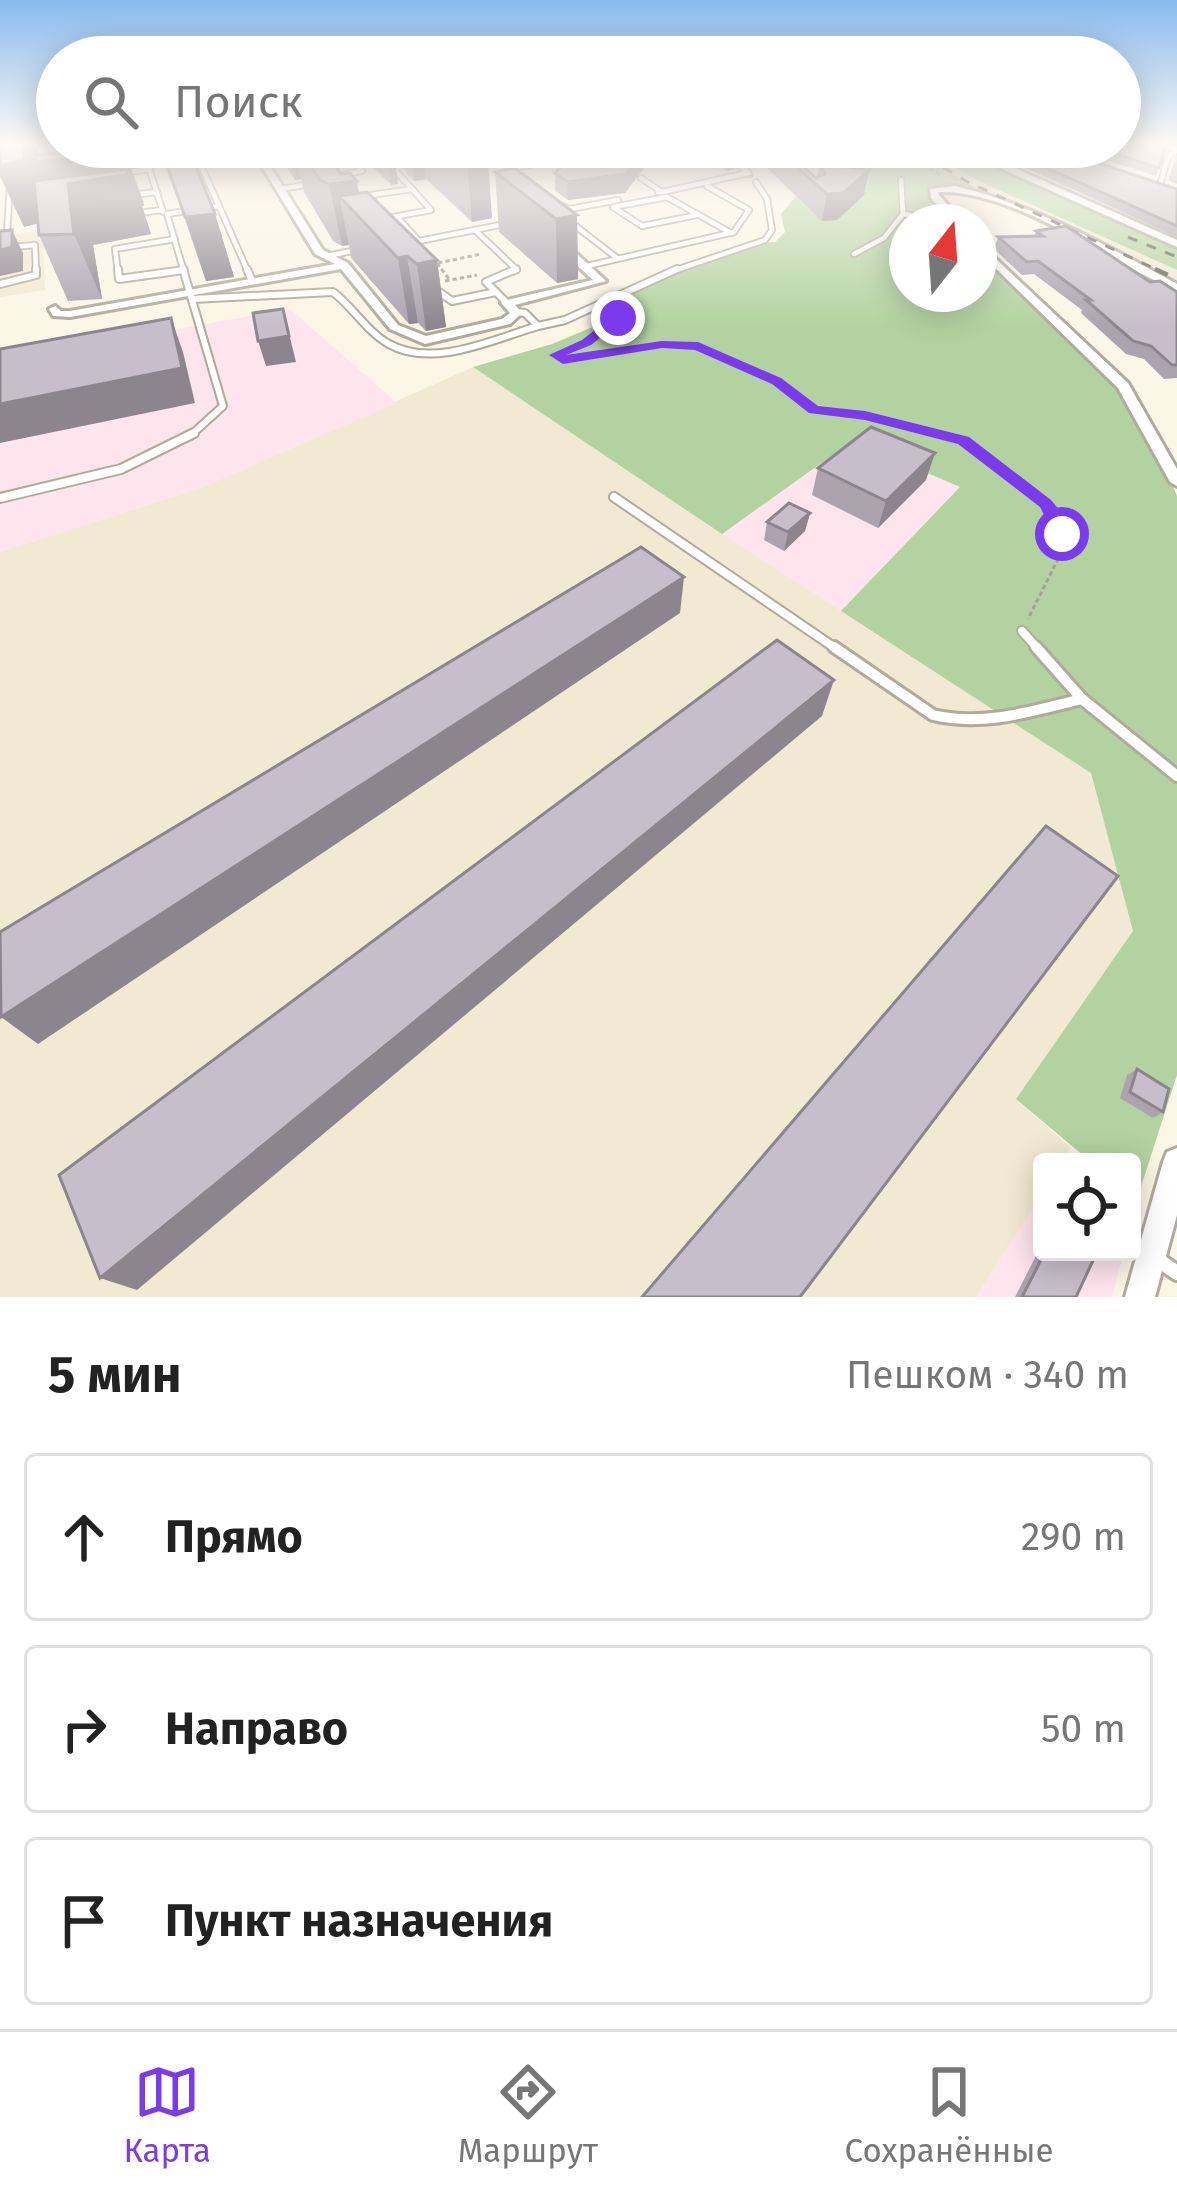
<!DOCTYPE html>
<html lang="ru">
<head>
<meta charset="utf-8">
<style>
  body { margin:0; font-family:"Fira Sans",sans-serif; background:#f2f2f2; color:#222 }
  .controls { position:absolute; right:36px; bottom:36px; display:grid; overflow:hidden; border-radius:12px; box-shadow:0 6px 30px #0003 }
  .controls button { width:108px; height:108px; display:grid; place-items:center; padding:0; border:0; border-bottom:3px solid #e0e0e0; background:#fff; color:#222; font:60px sans-serif }
  .compass { position:absolute; left:889px; top:204px; width:108px; height:108px; border-radius:50%; background:#fff; box-shadow:0 6px 30px #0003; rotate:17deg }
  .stop { position:absolute; width:36px; height:36px; margin:-27px; border:9px solid #7c3aed; border-radius:50%; background:#fff }
  .stop.end { background:#7c3aed; border-color:#fff; box-shadow:0 3px 12px #0008 }
  .list { margin:0; padding:0; list-style:none }
  h2 { display:flex; justify-content:space-between; align-items:center; height:156px; margin:0; padding:0 48px; font-size:51px }
  h2 small { font-size:39px; font-weight:400; color:#767676 }
  .list li { display:grid; grid-template-columns:78px 1fr auto; gap:36px; align-items:center; box-sizing:border-box; height:168px; margin:0 24px 24px; padding:0 24px; border:3px solid #e0e0e0; border-radius:12px }
  .list b { display:block; font-size:45px; white-space:nowrap }
  .list em { font-size:39px; font-style:normal; color:#767676 }
  .icon { flex:none; width:66px; height:66px; fill:none; stroke:currentColor; stroke-width:2; stroke-linecap:round; stroke-linejoin:round }
  .map { position:relative; flex:none; width:1177px; height:1297px; overflow:hidden }
  .search { position:absolute; background:#fff; box-shadow:0 6px 30px #0003; left:36px; right:36px; top:36px; height:132px; display:flex; align-items:center; gap:30px; box-sizing:border-box; padding:0 42px; border-radius:66px; color:#767676; font-size:45px }
  .sheet { height:732px; background:#fff }
  nav { display:flex; justify-content:space-around; align-items:center; box-sizing:border-box; height:168px; border-top:3px solid #e0e0e0; background:#fff; font-size:33px; color:#767676 }
  nav a { display:grid; justify-items:center; gap:6px }
  nav .on { color:#7c3aed }
  .map>svg:first-child { display:block }
</style>
</head>
<body>
<div class="map">
<svg width="1177" height="1297" viewBox="0 0 1177 1297">
  <rect width="100%" height="100%" fill="#fbf5e5"/>
  <g fill="#f2e9d2">
    <polygon points="904,147 920,147 977,180 1157,260 1177,270 1177,284 961,182"/>
    <polygon points="43,230 45,290 0,297 0,236"/>
    <polygon points="473,367 1091,773 1134,931 1016,1099 1071,1148 1063,1162 1042,1162 1042,1194 976,1297 0,1297 0,552 201,488"/>
  </g>
  <g fill="#fde4ed">
    <polygon points="290,309 397,403 201,488 0,552 0,361"/>
    <polygon points="852,441 961,488 841,611 722,534"/>
    <polygon points="1042,1194 1042,1252 1124,1252 1112,1297 976,1297"/>
  </g>
  <g fill="#b2d3a0">
    <path d="M863 147H904L990 196 958 184 931 188V196L953 222H907V294H979V253L1118 386 1162 461 1177 496V1075L1138 1196 1132 1192V1162H1091L1016 1099 1133 931 1091 773 841 611 960 487 852 441 722 534 473 367 552 344 612 319 609 307C660 282 716 244 775 242L785 232 781 214 796 196 867 187 871 160Z"/>
    <polygon points="920,147 960,147 1177,245 1177,270 977,180"/>
  </g>
  <g fill="none" stroke-linecap="round" stroke-linejoin="round">
    <g stroke="#b0aa9b" stroke-width="8">
      <g id="service-far4">
        <polyline points="482,147 511,169 545,161 528,147"/>
        <polyline points="843,147 857,148"/>
        <polyline points="959,148 994,162 1048,148"/>
        <polyline points="777,150 862,158"/>
        <polyline points="118,157 194,150 219,206"/>
        <polyline points="639,157 661,159 669,147"/>
        <polyline points="789,161 863,168"/>
        <polyline points="148,165 163,212"/>
        <polyline points="123,173 150,169"/>
        <polyline points="341,175 362,171 354,160 374,153 371,147"/>
        <polyline points="641,178 662,192 658,192"/>
        <polyline points="901,180 903,214 958,222"/>
        <polyline points="1160,185 1168,157 1177,150"/>
        <polyline points="280,189 311,184"/>
        <polyline points="662,192 748,173"/>
        <polyline points="132,195 157,192"/>
        <polyline points="358,197 412,189"/>
        <polyline points="558,205 570,209 618,200"/>
        <polyline points="132,214 162,210"/>
        <polyline points="697,215 642,226 613,207 667,197 731,233"/>
        <polyline points="397,217 419,241"/>
        <polyline points="382,219 431,210 394,169 413,162"/>
        <polyline points="569,221 617,258"/>
        <polyline points="475,230 517,270 512,272"/>
        <polyline points="7,233 10,184"/>
        <polyline points="409,243 510,223"/>
        <polyline points="0,248 35,245 36,272"/>
        <polyline points="854,254 884,238 903,214"/>
        <polyline points="327,256 357,250"/>
        <polyline points="587,266 734,232 749,210 707,186"/>
        <polyline points="118,272 115,249 175,239"/>
        <polyline points="170,272 184,270"/>
        <polyline points="184,272 167,214 219,206 248,272"/>
        <polyline points="670,272 765,240 772,230 767,199 756,182"/>
      </g>
    </g>
    <g stroke="#b0aa9b" stroke-width="10">
      <g id="service-far3">
        <polyline points="118,269 119,279 184,270"/>
        <polyline points="183,269 223,406 190,436"/>
        <polyline points="247,269 252,281"/>
        <polyline points="0,284 36,275 36,269"/>
        <polyline points="435,289 452,301 496,292"/>
        <path d="M193 299 333 292C353 307 367 332 389 344 433 369 494 339 538 326L525 313 516 312"/>
        <polyline points="507,303 486,282 516,269"/>
        <polyline points="538,326 565,320 677,269"/>
      </g>
    </g>
    <g stroke="#b0aa9b" stroke-width="12">
      <g id="service-far2">
        <polyline points="614,497 838,650"/>
        <polyline points="0,498 121,469 194,433"/>
        <polyline points="1022,631 1039,650"/>
      </g>
    </g>
    <g stroke="#b0aa9b" stroke-width="16">
      <g id="service-far1">
        <path d="M834 647 933 715C984 727 1032 711 1082 699L1177 776"/>
        <polyline points="1036,647 1082,699"/>
      </g>
    </g>
    <g stroke="#b0aa9b" stroke-width="20">
      <polyline id="service" points="1157,1259 1177,1273"/>
    </g>
    <g stroke="#b0aa9b" stroke-width="6">
      <g id="minor">
        <polygon points="1157,145 1177,147 1177,151 1158,147"/>
        <polygon points="250,147 258,147 323,250 348,263 398,325 426,336 502,319 510,313 501,303 503,301 593,280 555,245 555,241 563,241 606,281 515,305 522,313 510,324 425,344 390,329 341,269 70,317 53,316 49,309 55,306 61,311 70,311 335,264 315,254"/>
        <polygon points="726,147 734,147 751,175 745,175"/>
        <polygon points="994,159 1177,240 1177,247 991,164"/>
        <path d="M955 186C1034 205 1106 245 1177 284V291C1107 261 1016 190 938 192L939 195 963 222H953L931 198 930 189Z"/>
        <polygon points="979,243 1128,383 1177,469 1177,486 1170,482 1118,388 979,252"/>
        <polygon points="1177,1148 1177,1215 1155,1297 1125,1297 1163,1162 1167,1152"/>
      </g>
    </g>
    <g stroke="#a5a094" stroke-width="3" stroke-dasharray="4.5 3" stroke-linecap="butt">
      <polyline points="875,147 892,170"/>
      <polyline points="899,147 942,177"/>
      <polyline points="437,263 449,279"/>
      <polyline points="438,263 481,254"/>
      <polyline points="445,281 477,275"/>
      <polyline points="611,315 618,318 586,343 556,355 563,360 661,344 697,346 776,381 813,410 865,415 963,441 1046,503 1058,518 1060,555 1028,619"/>
    </g>
    <use href="#service-far4" stroke="#fff" stroke-width="4.5"/>
    <use href="#service-far3" stroke="#fff" stroke-width="6"/>
    <use href="#service-far2" stroke="#fff" stroke-width="8"/>
    <use href="#service-far1" stroke="#fff" stroke-width="10"/>
    <use href="#service" stroke="#fff" stroke-width="14"/>
    <use href="#minor" fill="#fff" fill-rule="evenodd"/>
    <g stroke="#646058" stroke-width="3" stroke-dasharray="10 10" stroke-linecap="butt">
      <polyline points="909,147 966,181 1162,272"/>
      <polyline points="1128,237 1177,257"/>
    </g>
    <polyline stroke="#646058" stroke-width="4.5" stroke-dasharray="14 14" stroke-linecap="butt" points="1155,269 1177,279"/>
  </g>
  <g fill="#aca3af">
    <polygon points="123,147 143,201 144,206 142,206 151,234 93,245 102,299 68,301 39,235 38,223 24,227 39,154"/>
    <polygon points="157,147 184,147 215,214 234,277 206,281 180,205"/>
    <polygon points="274,147 321,147 341,174 359,193 437,260 446,327 426,331 418,323 409,324 351,258 349,245 342,246 333,241 304,192 301,179 295,180"/>
    <polygon points="366,147 472,147 492,218 472,222 426,179 414,181 406,173 405,160 395,163 398,184 391,185 368,162"/>
    <polygon points="579,147 659,147 655,152 647,151 646,165 625,193 568,200 555,191 555,173"/>
    <polygon points="685,147 781,147 816,178 820,164 864,195 837,220 822,221 765,166 752,167 738,148 735,169 726,171"/>
    <polygon points="975,147 1026,147 994,155"/>
    <polygon points="1066,147 1120,147 1159,168 1156,176"/>
    <polygon points="1177,154 1177,184 1168,180"/>
    <polygon points="1018,155 1177,189 1177,237 1015,163"/>
    <polygon points="495,172 577,215 578,279 557,283 499,232"/>
    <polygon points="1036,231 1177,292 1177,378 1164,379 1144,359 1126,354 1081,313 1082,310 1034,274 1022,275 994,249 998,237 1034,236"/>
    <polygon points="818,468 926,480 878,528 812,495"/>
    <polygon points="810,513 805,531 784,551 764,540 767,522"/>
    <polygon points="1137,1069 1163,1112 1153,1118 1120,1098 1127,1075"/>
    <polygon points="1042,1244 1042,1252 1097,1252 1076,1297 1015,1297"/>
  </g>
  <g fill="#8c858e">
    <polygon points="24,145 35,145 42,161 123,147 143,201 144,206 142,206 151,234 93,245 102,299 74,234 50,220 24,227 0,176 0,166"/>
    <polygon points="161,147 184,147 201,202 165,159 180,205"/>
    <polygon points="288,147 293,147 301,179 295,180"/>
    <polygon points="385,147 403,147 405,160 395,163 398,184 391,185"/>
    <polygon points="409,147 422,147 426,179 414,181"/>
    <polygon points="503,147 525,147 523,152 504,155"/>
    <polygon points="647,147 646,165 625,193 568,200 567,182"/>
    <polygon points="728,147 738,147 735,169 726,171"/>
    <polygon points="754,147 767,147 765,166 752,167"/>
    <polygon points="997,147 1026,147 994,155"/>
    <polygon points="488,159 492,218 472,222 467,162"/>
    <polygon points="870,169 864,195 837,220 822,221 827,194"/>
    <polygon points="357,181 364,223 339,196 349,245 342,246 329,184"/>
    <polygon points="215,214 234,277 206,281 185,217"/>
    <polygon points="577,215 578,279 557,283 556,219"/>
    <polygon points="12,230 23,253 23,271 0,276 0,250"/>
    <polygon points="407,256 418,323 409,324 398,258"/>
    <polygon points="437,260 446,327 426,331 417,264"/>
    <polygon points="283,309 296,362 266,366 258,341"/>
    <polygon points="171,318 183,352 195,403 0,443 0,404"/>
    <polygon points="935,453 926,480 878,528 886,501"/>
    <polygon points="810,513 805,531 784,551 788,532"/>
    <polygon points="684,577 680,613 38,1044 1,1017"/>
    <polygon points="834,680 822,716 137,1290 100,1278"/>
  </g>
  <g fill="#c8becb" stroke="#8c858e" stroke-width="3">
    <polygon points="0,145 24,145 24,160 0,166"/>
    <polygon points="1120,145 1166,145 1159,168 1095,147 1120,147"/>
    <polygon points="112,147 123,147 124,150 35,162 35,155"/>
    <polygon points="298,147 321,147 341,174 350,173 357,181 329,184 320,180"/>
    <polygon points="448,147 472,147 488,159 467,162"/>
    <polygon points="579,147 647,147 626,174 567,182 555,173"/>
    <polygon points="775,147 781,147 816,178 825,174 820,164 864,169 872,158 870,169 843,193 827,194"/>
    <polygon points="1050,147 1177,189 1177,226 1018,155"/>
    <polygon points="191,155 215,214 185,217 165,159"/>
    <polygon points="515,168 577,215 556,219 495,172"/>
    <polygon points="128,169 129,174 68,184 74,234 39,235 34,181"/>
    <polygon points="367,192 437,260 417,264 407,256 398,258 339,196"/>
    <polygon points="1066,226 1150,282 1160,281 1177,292 1177,365 1172,365 1151,346 1133,341 1086,300 1091,300 1038,261 1027,262 998,237 1043,236 1036,231"/>
    <polygon points="12,230 12,247 0,250 0,231"/>
    <polygon points="283,309 289,336 258,341 253,313"/>
    <polygon points="171,318 182,368 0,404 0,349"/>
    <polygon points="871,427 935,453 886,501 818,468"/>
    <polygon points="789,503 810,513 788,532 767,522"/>
    <polygon points="641,547 684,577 1,1017 0,932"/>
    <polygon points="777,640 834,680 100,1278 59,1175"/>
    <polygon points="1046,826 1118,876 800,1297 642,1297"/>
    <polygon points="1137,1069 1169,1089 1163,1112 1130,1092"/>
    <polygon points="1045,1252 1097,1252 1076,1297 1022,1297"/>
  </g>
  <linearGradient id="sky" x2="0" y2="1"><stop stop-color="#89baee"/><stop offset="0.44" stop-color="#fdfaf3"/><stop offset="1" stop-color="#fdfaf3" stop-opacity="0"/></linearGradient>
  <rect width="1177" height="327" fill="url(#sky)"/>
  <polygon fill="#7c3aed" points="614,315 625,318 591,345 566,355 662,341 698,342 781,378 818,406 865,411 969,437 1051,500 1066,518 1071,534 1056,538 1040,507 958,444 865,420 809,413 772,384 695,350 662,348 563,364 549,355 582,340"/>
</svg>
<div class="controls">
<button><svg class="icon" aria-label="locate" viewBox="0 0 24 24"><circle cx="12" cy="12" r="6"/><path d="M12 2v4M12 18v4M2 12h4M18 12h4"/></svg></button>
</div>
<svg class="compass" viewBox="-18 -18 36 36"><path d="M0-13l5 13h-10z" fill="#e53935"/><path d="M0 13l5-13h-10z" fill="#767676"/></svg>
<div class="stop" style="left:1062px;top:534px"></div>
<div class="stop end" style="left:618px;top:318px"></div>
<div class="search"><svg class="icon" aria-label="search" viewBox="0 0 24 24"><circle cx="10" cy="10" r="6"/><path d="M15 15l6 6"/></svg>Поиск</div>
</div>
<section class="sheet">
<h2>5 мин<small>Пешком · 340 m</small></h2>
<ul class="list">
<li><svg class="icon" aria-label="ahead" viewBox="0 0 24 24"><path d="M12 20V5M6 11l6-6 6 6"/></svg><div><b>Прямо</b></div><em>290 m</em></li>
<li><svg class="icon" aria-label="right" viewBox="0 0 24 24"><path d="M7 20v-9h11M14 6l5 5-5 5"/></svg><div><b>Направо</b></div><em>50 m</em></li>
<li><svg class="icon" aria-label="arrive" viewBox="0 0 24 24"><path d="M6 21V4h12l-3 4 3 4H6"/></svg><div><b>Пункт назначения</b></div></li>
</ul>
</section>
<nav>
<a class="on"><svg class="icon" aria-label="map" viewBox="0 0 24 24"><path d="M3 6l6-2 6 2 6-2v14l-6 2-6-2-6 2zM9 4v14M15 6v14"/></svg>Карта</a>
<a><svg class="icon" aria-label="directions" viewBox="0 0 24 24"><path d="M12 3l9 9-9 9-9-9zM9 14v-3h6M13 9l2 2-2 2"/></svg>Маршрут</a>
<a><svg class="icon" aria-label="saved" viewBox="0 0 24 24"><path d="M7 4h10v16l-5-4-5 4z"/></svg>Сохранённые</a>
</nav>
</body>
</html>
